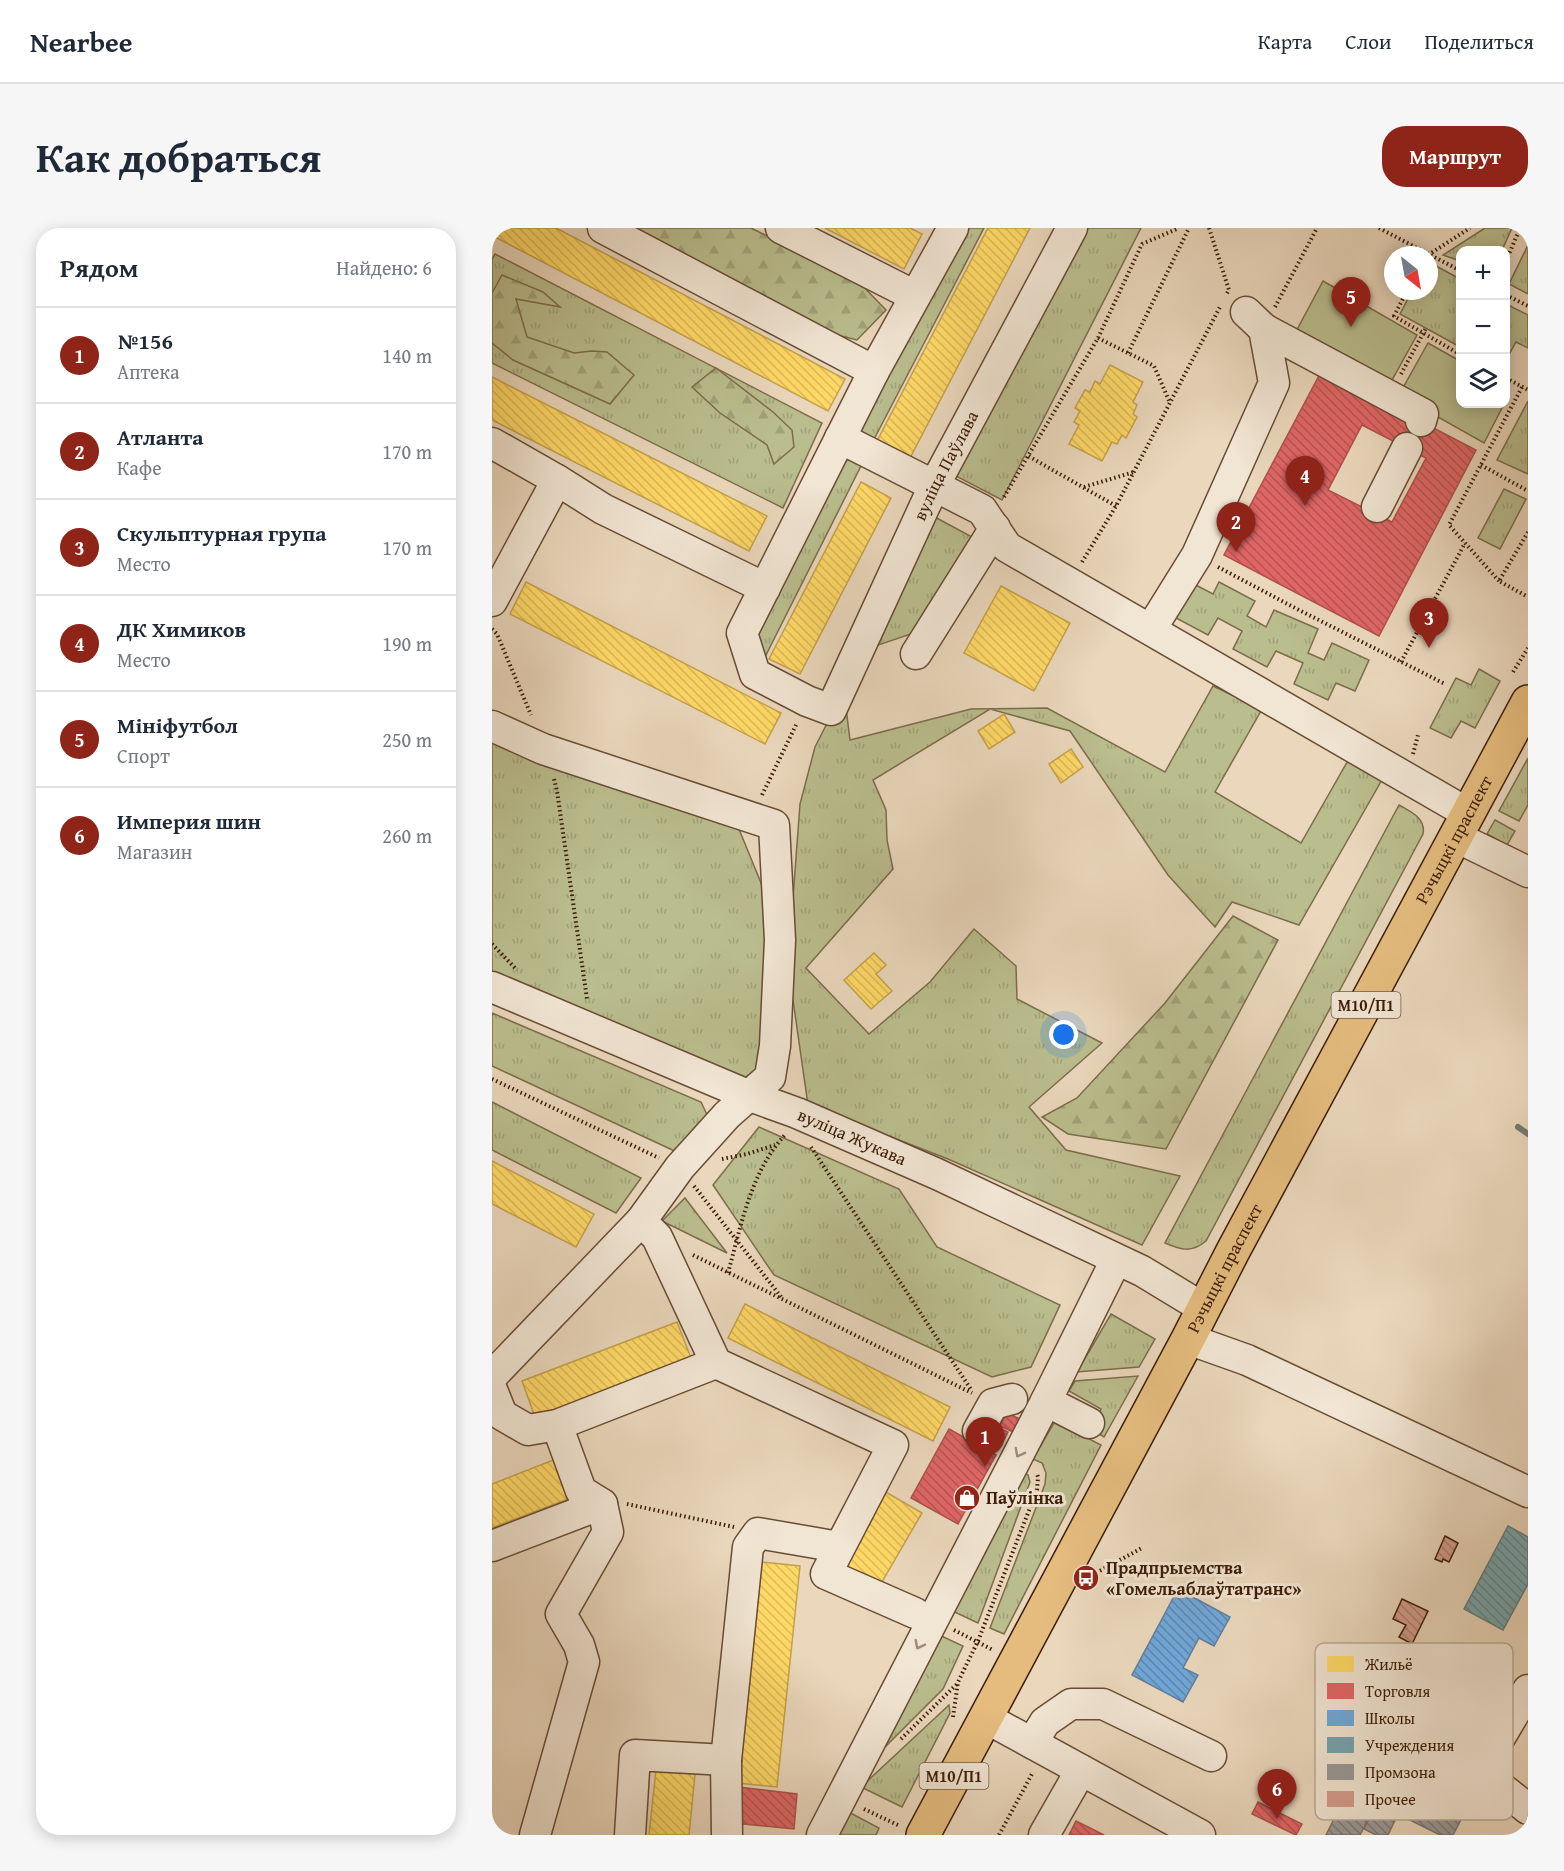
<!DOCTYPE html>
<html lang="ru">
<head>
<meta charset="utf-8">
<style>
  body { margin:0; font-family:"Gentium Book Plus",serif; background:#f6f6f7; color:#1f2937 }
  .controls { position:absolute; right:18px; top:18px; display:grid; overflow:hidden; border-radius:12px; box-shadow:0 3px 15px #0003 }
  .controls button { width:54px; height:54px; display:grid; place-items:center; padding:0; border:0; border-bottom:2px solid #e0e1e3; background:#fff; color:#1f2937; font:30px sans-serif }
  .compass { position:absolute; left:892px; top:18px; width:54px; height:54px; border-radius:50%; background:#fff; box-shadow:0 3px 15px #0003; rotate:149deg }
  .you { position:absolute; left:572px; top:807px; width:21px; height:21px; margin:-15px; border:4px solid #fff; border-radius:50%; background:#1a73e8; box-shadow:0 0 0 9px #1a73e833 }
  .badge { display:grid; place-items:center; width:39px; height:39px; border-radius:50%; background:#8f2418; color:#fff; font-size:20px; font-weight:700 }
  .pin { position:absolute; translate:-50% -50px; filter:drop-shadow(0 2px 3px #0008) }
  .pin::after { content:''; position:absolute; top:32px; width:21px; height:18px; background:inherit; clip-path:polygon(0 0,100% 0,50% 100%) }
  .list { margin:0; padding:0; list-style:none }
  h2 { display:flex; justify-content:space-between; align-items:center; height:78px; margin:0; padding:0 24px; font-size:26px }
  h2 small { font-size:20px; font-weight:400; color:#747a83 }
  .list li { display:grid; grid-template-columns:39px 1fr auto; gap:18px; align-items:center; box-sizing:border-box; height:96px; padding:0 24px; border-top:2px solid #e0e1e3 }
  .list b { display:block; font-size:22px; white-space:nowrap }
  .list p { margin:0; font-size:20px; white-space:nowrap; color:#747a83 }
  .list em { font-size:20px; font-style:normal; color:#747a83 }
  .icon { flex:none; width:33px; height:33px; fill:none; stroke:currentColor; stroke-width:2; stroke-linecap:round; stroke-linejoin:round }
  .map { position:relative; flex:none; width:1036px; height:1607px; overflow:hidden; border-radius:24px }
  header { display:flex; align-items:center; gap:36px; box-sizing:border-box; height:84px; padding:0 30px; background:#fff; border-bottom:2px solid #e0e1e3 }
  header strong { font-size:28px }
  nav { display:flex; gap:33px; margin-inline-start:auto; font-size:21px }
  .intro { display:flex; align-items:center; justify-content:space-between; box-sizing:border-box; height:144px; padding:0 36px }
  h1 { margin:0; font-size:42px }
  .button { padding:15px 27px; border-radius:24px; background:#8f2418; color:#fff; font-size:21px; font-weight:700 }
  main { display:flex; gap:36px; padding:0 36px }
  aside { flex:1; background:#fff; border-radius:24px; box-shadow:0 3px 15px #0003 }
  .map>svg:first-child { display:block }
</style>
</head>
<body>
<header>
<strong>Nearbee</strong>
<nav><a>Карта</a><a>Слои</a><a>Поделиться</a></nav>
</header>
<div class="intro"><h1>Как добраться</h1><a class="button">Маршрут</a></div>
<main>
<aside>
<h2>Рядом<small>Найдено: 6</small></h2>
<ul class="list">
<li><span class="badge">1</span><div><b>№156</b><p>Аптека</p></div><em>140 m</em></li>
<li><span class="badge">2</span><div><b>Атланта</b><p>Кафе</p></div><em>170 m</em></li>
<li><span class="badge">3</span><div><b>Скульптурная група</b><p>Место</p></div><em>170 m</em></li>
<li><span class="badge">4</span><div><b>ДК Химиков</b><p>Место</p></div><em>190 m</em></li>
<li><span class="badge">5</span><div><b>Мініфутбол</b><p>Спорт</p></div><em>250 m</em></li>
<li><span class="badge">6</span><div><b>Империя шин</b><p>Магазин</p></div><em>260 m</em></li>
</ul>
</aside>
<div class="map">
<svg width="1036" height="1607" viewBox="0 0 1036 1607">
  <defs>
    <pattern id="grass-tufts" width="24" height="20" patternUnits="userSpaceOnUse" patternTransform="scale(1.5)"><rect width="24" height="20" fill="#babd8e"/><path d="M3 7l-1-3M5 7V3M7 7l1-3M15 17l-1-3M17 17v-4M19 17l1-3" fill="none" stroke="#a1a279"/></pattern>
    <pattern id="forest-firs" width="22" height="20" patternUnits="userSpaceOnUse" patternTransform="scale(1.5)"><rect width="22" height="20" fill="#babd8e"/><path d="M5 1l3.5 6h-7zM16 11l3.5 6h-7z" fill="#a1a279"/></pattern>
    <pattern id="homes-back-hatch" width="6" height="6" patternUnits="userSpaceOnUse" patternTransform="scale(1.5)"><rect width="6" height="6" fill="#ffd966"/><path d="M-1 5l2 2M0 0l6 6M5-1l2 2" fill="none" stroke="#dbba57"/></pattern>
    <pattern id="shops-back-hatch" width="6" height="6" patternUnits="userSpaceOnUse" patternTransform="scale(1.5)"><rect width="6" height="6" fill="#e06666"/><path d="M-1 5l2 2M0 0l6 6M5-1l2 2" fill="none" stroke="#b75352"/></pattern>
    <pattern id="schools-back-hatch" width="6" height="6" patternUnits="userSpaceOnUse" patternTransform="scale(1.5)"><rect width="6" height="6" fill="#6fa8dc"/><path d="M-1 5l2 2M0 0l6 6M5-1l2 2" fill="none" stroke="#5c88b0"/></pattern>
    <pattern id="public-back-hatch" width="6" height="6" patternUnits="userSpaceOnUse" patternTransform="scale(1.5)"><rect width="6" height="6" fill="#76a5af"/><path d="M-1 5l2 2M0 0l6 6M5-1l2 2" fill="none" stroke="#62868c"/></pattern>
    <pattern id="industry-back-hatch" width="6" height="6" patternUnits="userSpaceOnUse" patternTransform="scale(1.5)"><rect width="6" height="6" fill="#999"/><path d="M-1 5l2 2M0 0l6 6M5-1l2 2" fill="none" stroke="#7e7c7b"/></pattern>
    <pattern id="building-back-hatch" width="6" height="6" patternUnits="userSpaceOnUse" patternTransform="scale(1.5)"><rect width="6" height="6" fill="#d49c8b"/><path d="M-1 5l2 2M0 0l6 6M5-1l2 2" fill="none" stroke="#ad7f70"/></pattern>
  </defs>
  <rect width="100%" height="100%" fill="#ead7bc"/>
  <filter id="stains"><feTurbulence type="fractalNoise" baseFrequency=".00333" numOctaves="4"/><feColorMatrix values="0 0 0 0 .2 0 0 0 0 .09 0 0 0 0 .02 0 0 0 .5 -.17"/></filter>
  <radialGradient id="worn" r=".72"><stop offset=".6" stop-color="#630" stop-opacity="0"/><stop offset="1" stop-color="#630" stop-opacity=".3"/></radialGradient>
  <g fill="url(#grass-tufts)" stroke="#7c6d4a" stroke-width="1.5">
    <polygon points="471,0 492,0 378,219 364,209"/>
    <polygon points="593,0 649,0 510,272 462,247"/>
    <polygon points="993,0 1020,0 1010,22 969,22 968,33 951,27"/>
    <polygon points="1036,17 1036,66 1017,56"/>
    <polygon points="3,26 330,195 291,280 0,135 0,31"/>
    <polygon points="937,34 968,51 968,119 908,86 920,63 937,63"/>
    <polygon points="1014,76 1036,87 1036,120 1024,114 1014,132"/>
    <polygon points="1036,173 1036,246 1005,232"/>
    <polygon points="361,231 370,236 274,427 265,419 264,402 347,236 355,232"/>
    <polygon points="1012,261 1034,271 1008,321 986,310"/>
    <polygon points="441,288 480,309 425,404 386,417 354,480 358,512 479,481 555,480 673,544 721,458 770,481 723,564 809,615 858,529 891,550 807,697 740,674 723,699 676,647 578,503 498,481 381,552 394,582 395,612 401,641 314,740 377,806 438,754 482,701 524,738 525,771 610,815 537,879 574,922 688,948 650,1017 456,931 316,877 296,737 308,576 323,519"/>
    <polygon points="727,354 763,373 755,388 774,399 782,382 826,401 816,425 832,432 840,415 877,432 863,463 844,455 836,472 802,456 811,435 784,423 775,439 741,421 750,403 726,390 716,407 684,390 702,356 721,366"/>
    <polygon points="987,441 1008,453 983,500 969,493 959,510 938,500 964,450 979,457"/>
    <polygon points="0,503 240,584 278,677 274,845 253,849 64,775 0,745"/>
    <polygon points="1036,530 1036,577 1027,593 1007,583"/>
    <path d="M907 577C919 584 934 590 931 606L714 1013C700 1025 689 1022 673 1015Z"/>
    <polygon points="1003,592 1023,603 1015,617 995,606"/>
    <polygon points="0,785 209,874 219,895 189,926 0,838"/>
    <polygon points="0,874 149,950 124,985 0,922"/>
    <polygon points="267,899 407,961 445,1019 568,1077 539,1139 500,1149 282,1047 221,957"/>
    <polygon points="193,970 235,1025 170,993"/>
    <polygon points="619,1086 663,1111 647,1139 585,1144"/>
    <polygon points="646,1148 612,1209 599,1201 609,1181 577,1163 583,1153"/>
    <polygon points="563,1193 609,1217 512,1406 498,1400 553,1256 554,1245 550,1235 541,1231"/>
    <polygon points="532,1244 536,1247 538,1254 486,1395 458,1382"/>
    <polygon points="443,1405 471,1418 451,1461 378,1534"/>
    <polygon points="457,1477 458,1485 410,1579 369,1559"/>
    <polygon points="351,1581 387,1600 384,1607 337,1607"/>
  </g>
  <g fill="url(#forest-firs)" stroke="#7c6d4a" stroke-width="1.5">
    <polygon points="139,0 259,0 365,52 394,82 365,112 326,102"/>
    <polygon points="10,47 51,64 68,79 24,71 35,109 82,125 100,123 115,124 142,147 118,176 21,132 0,115 0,65"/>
    <polygon points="224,140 281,184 300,202 302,219 282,236 275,217 228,185 200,159"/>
    <polygon points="741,688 786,712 674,921 576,906 550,889 585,870 673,775"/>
  </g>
  <g fill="#babd8e" stroke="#7c6d4a" stroke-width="1.5">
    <polygon points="831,53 925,107 895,161 800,111"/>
    <polygon points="936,115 968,133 969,176 1012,176 992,215 907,167"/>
  </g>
  <g fill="url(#homes-back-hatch)" stroke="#c5a149" stroke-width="1.5">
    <polygon points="8,0 64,0 353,151 336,183 3,9"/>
    <polygon points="333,0 418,0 430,6 412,41"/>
    <polygon points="496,0 538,0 418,230 385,213"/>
    <polygon points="618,137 651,154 641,174 645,177 641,186 645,189 634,210 630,207 625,216 620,214 610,233 577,216 587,197 582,194 588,183 583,180 593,162 598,164 603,153 608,156"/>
    <polygon points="0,149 275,288 257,323 0,192"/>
    <polygon points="369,254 399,270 308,446 277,431"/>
    <polygon points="34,354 289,485 273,516 18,386"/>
    <polygon points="509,358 578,395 542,463 472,425"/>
    <polygon points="512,486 523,504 497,521 486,503"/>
    <polygon points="579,521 591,539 569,555 557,536"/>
    <polygon points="382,725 394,737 384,746 400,763 379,781 352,752"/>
    <polygon points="0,933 102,986 84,1019 0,976"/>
    <polygon points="253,1076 458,1179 441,1213 236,1110"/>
    <polygon points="185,1094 199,1130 43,1189 30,1153"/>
    <polygon points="64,1231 79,1270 0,1300 0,1256"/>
    <polygon points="392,1263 430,1285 387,1359 350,1338"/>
    <polygon points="270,1334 308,1338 285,1559 246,1555"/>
    <polygon points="164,1542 203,1546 197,1607 157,1607"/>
  </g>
  <g fill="url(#shops-back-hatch)" stroke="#af5049" stroke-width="1.5" fill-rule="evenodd">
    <path d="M830 142 984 222 887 408 732 327ZM870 197 934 230 900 294 836 262Z"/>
    <polygon points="515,1185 528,1191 521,1204 508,1198"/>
    <polygon points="507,1200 516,1204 511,1214 502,1210"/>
    <polygon points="457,1201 504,1227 466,1296 419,1270"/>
    <polygon points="246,1559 305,1566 302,1601 242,1595"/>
    <polygon points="766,1574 810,1596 804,1607 760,1586"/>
    <polygon points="584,1593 612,1607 577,1607"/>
  </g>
  <polygon fill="url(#schools-back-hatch)" stroke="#607e9c" stroke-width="1.5" points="686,1361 738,1389 722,1418 707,1410 691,1440 706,1447 691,1474 640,1447"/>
  <polygon fill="url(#public-back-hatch)" stroke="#657c7c" stroke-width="1.5" points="1016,1298 1036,1309 1036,1356 1011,1402 972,1381"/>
  <g fill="url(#industry-back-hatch)" stroke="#7d746d" stroke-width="1.5">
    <polygon points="899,1476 928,1488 923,1499 868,1607 834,1607"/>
    <polygon points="923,1499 946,1511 931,1540 990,1570 981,1586 974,1582 961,1607 948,1607 906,1586 896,1607 884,1607 872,1601"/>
  </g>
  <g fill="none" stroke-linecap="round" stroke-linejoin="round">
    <polyline stroke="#747a6f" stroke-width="6" points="1026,899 1036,906"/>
  </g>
  <g fill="url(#building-back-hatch)" stroke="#3d1d06" stroke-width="1.5">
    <polygon points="953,1308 966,1315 957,1334 951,1331 950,1334 943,1331"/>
    <polygon points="910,1371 936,1383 920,1416 907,1409 914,1397 901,1391"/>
  </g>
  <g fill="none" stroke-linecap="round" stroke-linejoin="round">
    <g stroke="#684c34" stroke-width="33">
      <g id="minor">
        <polyline points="111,0 382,143"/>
        <polyline points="289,0 423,68"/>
        <path id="s1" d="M461 0 382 143 250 405 263 446 315 473 339 482 442 258 580 0"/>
        <polyline points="754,84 772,101"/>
        <polyline points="348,210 490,282 515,319 977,586"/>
        <polyline points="0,215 65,252 0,373"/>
        <polyline points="65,252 111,281 273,360"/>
        <polyline points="885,279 915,220"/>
        <polyline points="659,401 705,327 782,155 772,101 931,186 929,193"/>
        <polyline points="424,426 503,300"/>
        <polyline points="0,498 51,521 282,597 288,712 283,818 278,849 235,887 188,939 149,993 0,1148"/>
        <polyline points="964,609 1036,644"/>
        <path id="s2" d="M0 759 258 868 305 885 445 946 650 1043 711 1080"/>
        <polyline points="149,993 165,1009 224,1135 401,1217 334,1346 423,1385"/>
        <polyline points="696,1111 755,1132 1036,1264"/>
        <polyline points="0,1162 10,1187 36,1202 65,1197 224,1135"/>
        <polyline points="554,1173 597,1195"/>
        <polyline points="486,1203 501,1176 520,1171"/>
        <polyline points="0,1318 110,1276 89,1263 65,1197"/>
        <polyline points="1036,1462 988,1543 1036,1581"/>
        <polyline points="494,1490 708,1607"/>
        <polyline points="540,1515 553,1494 579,1476 611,1476 719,1528"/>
        <polyline points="234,1532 235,1607"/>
        <polyline points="43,1607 92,1434 87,1417 69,1386 116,1304 110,1276"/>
        <polyline points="138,1607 143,1527 234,1532 256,1319 266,1305 347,1319"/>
        <polyline points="330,1607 554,1173 624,1032"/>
        <polyline points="552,1607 589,1542"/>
      </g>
    </g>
    <g stroke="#3d1d06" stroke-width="36">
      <g id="major">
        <path id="s3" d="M431 1607 696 1111 741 1023 1036 474"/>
      </g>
    </g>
    <g stroke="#3d1d06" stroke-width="4" stroke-dasharray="1.5 3" stroke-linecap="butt">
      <polyline points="717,0 737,62 734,67"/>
      <polyline points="887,0 969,43"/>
      <polyline points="936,27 978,0"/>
      <polyline points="1014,33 1028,0"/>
      <polyline points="915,63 902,88 969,127"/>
      <polyline points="1014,67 1036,78"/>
      <polyline points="783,79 825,0"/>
      <polyline points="606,110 662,138 678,175"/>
      <polyline points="636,125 697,0"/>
      <polyline points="909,146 934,100"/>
      <polyline points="1014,150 1036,162"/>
      <polyline points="989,237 1036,263"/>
      <polyline points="592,259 642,244"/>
      <polyline points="512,269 536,228"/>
      <polyline points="624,278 536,228 606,110 650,16 687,0"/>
      <polyline points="1036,304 1007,353 1036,369"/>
      <polyline points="590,334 624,278 729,77"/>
      <polyline points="726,339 805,381 953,456"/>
      <polyline points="1007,353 957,297 1030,159"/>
      <polyline points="0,401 5,406 39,487"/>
      <polyline points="909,434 973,315"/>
      <polyline points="1021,444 1036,420"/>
      <polyline points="921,526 926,507"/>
      <polyline points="62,551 65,563 95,771"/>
      <polyline points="270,567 305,495"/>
      <polyline points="0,716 25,742"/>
      <polyline points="0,851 167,930"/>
      <polyline points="319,919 480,1163"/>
      <polyline points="230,931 255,926 283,917"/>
      <polyline points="202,958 290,1070"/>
      <polyline points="201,1027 480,1165"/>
      <path d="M236 1045C249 998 259 943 293 907"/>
      <polyline points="135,1276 242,1299"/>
      <polyline points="600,1347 650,1320"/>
      <polyline points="462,1402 501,1422"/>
      <polyline points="461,1489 466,1454 486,1413 545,1262 546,1249 545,1246"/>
      <polyline points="409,1511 466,1455"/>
      <polyline points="372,1581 408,1598"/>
      <polyline points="507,1607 541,1544"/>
    </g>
    <use href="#minor" stroke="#f1e5d3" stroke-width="30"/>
    <use href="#major" stroke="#e5bc7e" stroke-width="33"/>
  </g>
  <defs><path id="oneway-chevron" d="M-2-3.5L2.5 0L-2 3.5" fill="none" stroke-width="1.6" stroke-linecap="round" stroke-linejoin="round" transform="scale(1.5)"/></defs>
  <g stroke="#a08b77">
    <use href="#oneway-chevron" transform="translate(527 1225) rotate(118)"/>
    <use href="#oneway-chevron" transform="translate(427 1417) rotate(117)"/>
  </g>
  <defs>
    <g id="shop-disc" transform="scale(1.35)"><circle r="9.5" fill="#8f2418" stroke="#f1e5d3"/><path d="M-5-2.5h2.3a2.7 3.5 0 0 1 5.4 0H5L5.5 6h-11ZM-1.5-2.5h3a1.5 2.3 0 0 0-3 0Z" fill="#fff"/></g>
    <g id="bus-disc" transform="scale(1.35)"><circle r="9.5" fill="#8f2418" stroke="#f1e5d3"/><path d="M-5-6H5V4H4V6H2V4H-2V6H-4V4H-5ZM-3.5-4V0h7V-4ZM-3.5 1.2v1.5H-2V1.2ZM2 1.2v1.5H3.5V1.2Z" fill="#fff"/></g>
  </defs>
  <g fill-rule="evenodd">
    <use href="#shop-disc" x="475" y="1270"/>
    <use href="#bus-disc" x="594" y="1350"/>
  </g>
  <g text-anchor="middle" stroke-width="6" stroke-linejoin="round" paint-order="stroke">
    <g fill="#f1e5d3" stroke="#735944" stroke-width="1.5">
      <rect x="839.5" y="764" width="69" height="26" rx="4.5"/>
      <rect x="427.5" y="1535" width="69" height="26" rx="4.5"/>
    </g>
    <g font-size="16" font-weight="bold" fill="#3d1d06">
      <text x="874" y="783">М10/П1</text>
      <text x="462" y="1554">М10/П1</text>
    </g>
    <g font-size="18" fill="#3d1d06" stroke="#f1e5d3">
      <text dy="6" stroke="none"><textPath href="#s1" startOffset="854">вуліца Паўлава</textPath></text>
      <text dy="6" stroke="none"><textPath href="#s3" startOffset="1128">Рэчыцкі праспект</textPath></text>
      <text dy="6" stroke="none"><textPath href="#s2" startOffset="390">вуліца Жукава</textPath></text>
      <text dy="6" stroke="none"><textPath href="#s3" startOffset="642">Рэчыцкі праспект</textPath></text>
    </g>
    <g font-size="18" font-weight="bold" fill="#3d1d06" stroke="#f1e5d3" text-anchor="start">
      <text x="494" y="1276">Паўлінка</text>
      <text x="614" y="1346">Прадпрыемства<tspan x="614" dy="21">«Гомельаблаўтатранс»</tspan></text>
    </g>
  </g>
  <rect x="823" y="1415" width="198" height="177" rx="9" fill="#f1e5d3" stroke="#bba996" stroke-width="1.5"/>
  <rect x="835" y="1428" width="27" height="16" fill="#ffd966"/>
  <rect x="835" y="1455" width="27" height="16" fill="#e06666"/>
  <rect x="835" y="1482" width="27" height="16" fill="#6fa8dc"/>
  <rect x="835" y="1509" width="27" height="16" fill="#76a5af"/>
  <rect x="835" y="1536" width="27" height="16" fill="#999"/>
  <rect x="835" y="1563" width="27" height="16" fill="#d49c8b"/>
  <g font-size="16" fill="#3d1d06">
    <text x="873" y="1442">Жильё</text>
    <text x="873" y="1469">Торговля</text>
    <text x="873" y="1496">Школы</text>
    <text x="873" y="1523">Учреждения</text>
    <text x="873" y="1550">Промзона</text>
    <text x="873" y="1577">Прочее</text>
  </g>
  <rect width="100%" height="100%" filter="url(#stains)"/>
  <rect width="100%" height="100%" fill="url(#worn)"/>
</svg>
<div class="controls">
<button>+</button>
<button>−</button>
<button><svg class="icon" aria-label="layers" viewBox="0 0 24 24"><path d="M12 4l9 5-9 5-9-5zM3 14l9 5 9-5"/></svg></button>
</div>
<svg class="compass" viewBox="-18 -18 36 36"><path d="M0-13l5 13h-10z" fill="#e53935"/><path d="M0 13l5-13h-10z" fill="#747a83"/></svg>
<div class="you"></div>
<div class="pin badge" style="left:493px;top:1239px">1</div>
<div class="pin badge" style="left:744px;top:324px">2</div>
<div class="pin badge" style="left:937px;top:420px">3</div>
<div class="pin badge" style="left:813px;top:278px">4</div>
<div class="pin badge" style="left:859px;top:99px">5</div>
<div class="pin badge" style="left:785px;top:1591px">6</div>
</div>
</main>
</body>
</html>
